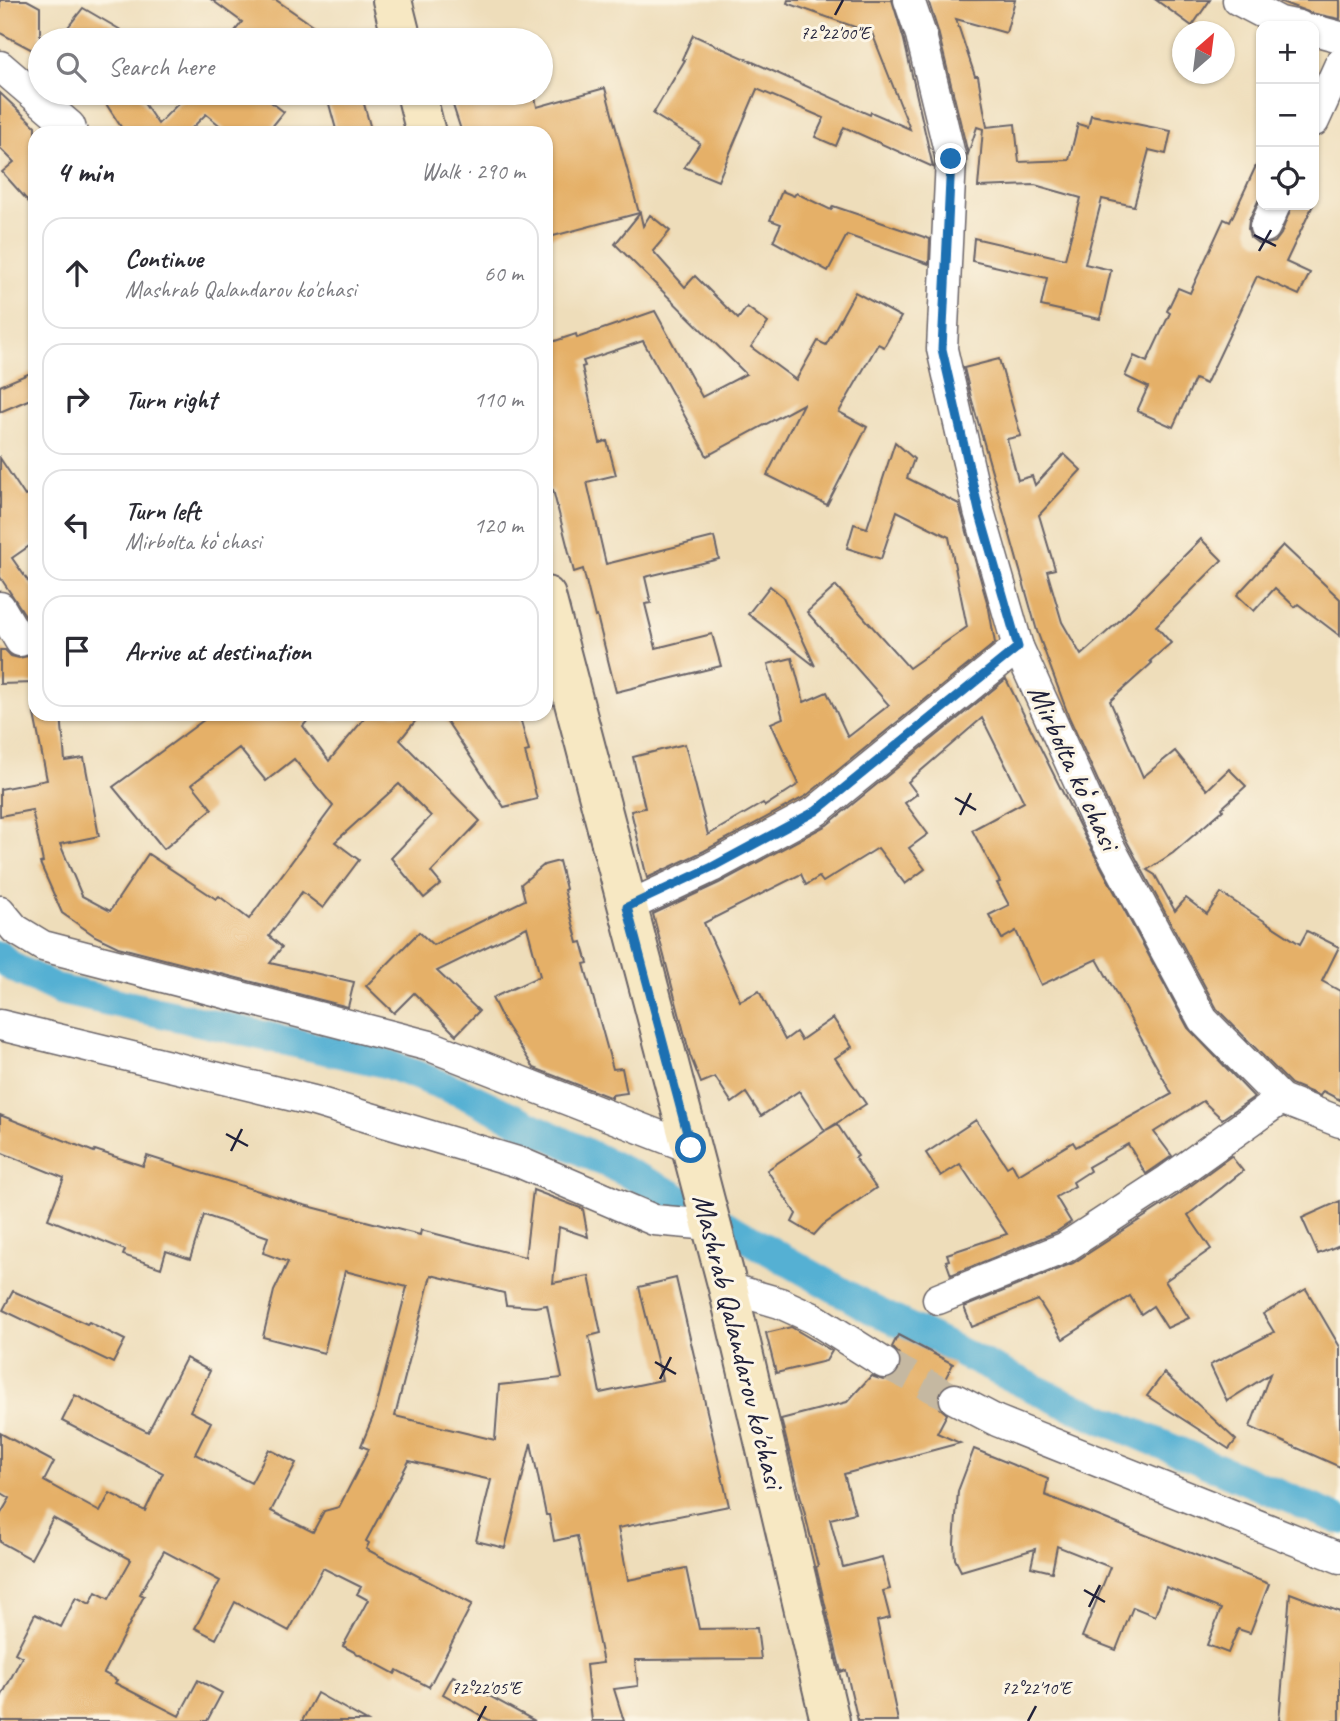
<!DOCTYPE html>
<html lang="en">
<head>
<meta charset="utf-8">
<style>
  body { margin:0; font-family:Caveat,sans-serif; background:#f2f2f3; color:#2b2b33 }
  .controls { position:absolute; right:21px; top:21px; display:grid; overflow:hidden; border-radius:14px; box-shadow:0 2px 5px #0004 }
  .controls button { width:63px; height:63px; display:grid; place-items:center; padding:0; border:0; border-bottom:2px solid #e1e1e2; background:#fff; color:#2b2b33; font:35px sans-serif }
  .compass { position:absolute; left:1172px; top:21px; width:63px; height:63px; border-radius:50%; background:#fff; box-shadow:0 2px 5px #0004; rotate:28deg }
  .stop { position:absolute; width:21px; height:21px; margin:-16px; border:5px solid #1f6fb2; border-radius:50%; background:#fff }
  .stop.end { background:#1f6fb2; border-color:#fff; box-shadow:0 2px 7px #0008 }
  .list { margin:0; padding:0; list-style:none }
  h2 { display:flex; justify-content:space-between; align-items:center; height:91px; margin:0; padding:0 28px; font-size:30px }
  h2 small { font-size:23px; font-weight:400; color:#7c7c81 }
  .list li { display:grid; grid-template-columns:46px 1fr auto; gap:21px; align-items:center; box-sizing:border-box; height:112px; margin:0 14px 14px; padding:0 14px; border:2px solid #e1e1e2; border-radius:21px }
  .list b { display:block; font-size:26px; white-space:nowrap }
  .list p { margin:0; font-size:23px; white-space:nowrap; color:#7c7c81 }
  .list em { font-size:23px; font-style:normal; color:#7c7c81 }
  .icon { flex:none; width:38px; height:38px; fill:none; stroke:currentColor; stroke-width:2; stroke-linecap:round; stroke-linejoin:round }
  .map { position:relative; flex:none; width:1340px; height:1721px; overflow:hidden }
  .search { position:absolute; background:#fff; box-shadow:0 2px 5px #0004; left:28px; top:28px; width:525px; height:77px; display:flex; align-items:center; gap:18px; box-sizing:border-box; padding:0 24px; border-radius:38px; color:#7c7c81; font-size:26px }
  .panel { position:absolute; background:#fff; box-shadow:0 2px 5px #0004; left:28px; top:126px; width:525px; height:595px; border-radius:21px }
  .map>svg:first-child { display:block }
</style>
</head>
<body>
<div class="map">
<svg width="1340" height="1721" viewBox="0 0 1340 1721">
  <rect width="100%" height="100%" fill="#fcf5e5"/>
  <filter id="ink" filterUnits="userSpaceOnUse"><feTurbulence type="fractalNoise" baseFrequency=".0143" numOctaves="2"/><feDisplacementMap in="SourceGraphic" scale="14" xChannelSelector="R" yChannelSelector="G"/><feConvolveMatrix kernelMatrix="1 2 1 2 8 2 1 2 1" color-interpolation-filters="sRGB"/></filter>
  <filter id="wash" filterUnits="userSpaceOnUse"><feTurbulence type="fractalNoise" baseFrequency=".00686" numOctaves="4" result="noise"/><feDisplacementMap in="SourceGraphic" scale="28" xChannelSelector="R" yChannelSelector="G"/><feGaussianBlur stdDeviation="1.57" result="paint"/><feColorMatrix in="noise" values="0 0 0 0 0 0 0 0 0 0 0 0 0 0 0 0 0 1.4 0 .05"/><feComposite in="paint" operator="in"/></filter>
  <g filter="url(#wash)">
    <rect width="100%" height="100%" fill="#eeddba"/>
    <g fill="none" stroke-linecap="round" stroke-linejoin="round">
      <polyline stroke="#55b0d3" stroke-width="30" points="0,956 12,967 60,990 385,1063 460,1092 669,1193 873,1310 1060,1401 1340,1520"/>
    </g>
    <g id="blocks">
      <g fill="#e5b068" fill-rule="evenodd">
        <polygon points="0,0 27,0 40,7 40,54 0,33"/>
        <polygon points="212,0 276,0 334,40 228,40 242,22"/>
        <polygon points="788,0 892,0 904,40 933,167 844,127 836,146 815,137 824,118 757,89 718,181 684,167 700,143 653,114 685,60 682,59 693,35 870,115 871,112 910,129 872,33 787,3"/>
        <polygon points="928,0 1015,0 1006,33 956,19 975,76 978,76 987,127 1015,124 1019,162 1069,160 1078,124 1088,127 1091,115 1171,131 1166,154 1149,150 1134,206 1102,199 1085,264 1111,270 1100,319 1041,306 1047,278 972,261 974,238 1065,259 1081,198 1035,185 978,187 983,129 977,127 968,154 938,31"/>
        <polygon points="1156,0 1210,0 1192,26"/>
        <polygon points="1276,0 1340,0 1340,19 1311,13"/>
        <polygon points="83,8 138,40 58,40"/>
        <polygon points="605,88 639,213 546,238 546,133 462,133 449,93 534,93 537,107"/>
        <polygon points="0,93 35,126 35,209 2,172 14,162 0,148"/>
        <polygon points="99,93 137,93 158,124 185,97 179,93 259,93 284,112 267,133 229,133 206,114 187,133 125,133"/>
        <polygon points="326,93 361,93 372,133 337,133"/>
        <polygon points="1261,155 1261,195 1249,220 1248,229 1250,237 1258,243 1267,244 1275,242 1281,234 1292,205 1313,205 1286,262 1310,273 1299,295 1257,276 1206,384 1195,379 1173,427 1137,411 1148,387 1125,376 1134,356 1147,362 1170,313 1167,311 1178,288 1190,293 1224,219 1230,222"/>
        <polygon points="782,191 794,196 796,193 831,210 833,206 930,239 929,264 847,235 828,271 773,241 781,224 770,220"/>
        <polygon points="640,213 643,226 650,215 670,231 653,251 685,287 695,276 738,319 747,307 768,323 751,347 796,380 818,341 826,345 855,292 901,317 884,347 878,344 839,412 867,427 827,505 767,475 803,404 707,456 643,341 583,361 585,366 582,367 600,443 607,441 616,475 587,482 606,564 714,537 719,559 645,577 651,603 645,604 656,648 712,634 721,666 616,692 597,616 595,617 583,569 574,572 553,490 550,491 546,474 546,344 576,334 577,338 655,311 702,397 746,374 615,244"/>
        <polygon points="999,359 1021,436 1007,439 1018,480 1032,476 1035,485 1064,454 1081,470 1039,515 1055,569 1047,571 1062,622 1081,655 1117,623 1201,539 1222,560 1156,626 1171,643 1150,661 1152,663 1110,701 1143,777 1175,751 1207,790 1229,769 1246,786 1222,808 1223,810 1173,853 1147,870 1155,875 1175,911 1186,898 1207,914 1221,893 1300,944 1307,931 1339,947 1322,981 1340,991 1340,1100 1323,1091 1320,1096 1291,1084 1217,1009 1117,823 1069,717 1037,631 971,397 964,368"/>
        <polygon points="35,371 35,397 0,412 0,386"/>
        <polygon points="895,442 914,459 907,478 959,504 989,609 995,643 806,796 704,851 647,878 631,811 645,808 633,757 685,744 708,835 763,803 765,806 799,784 771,723 783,718 768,664 792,658 804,702 827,692 848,737 889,705 807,612 836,586 909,668 967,627 949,537 897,511 881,559 847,548 854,524 867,528"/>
        <polygon points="0,458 25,496 35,491 35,542 12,558 35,591 35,630 0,577"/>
        <polygon points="1283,545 1340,599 1340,636 1298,604 1295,607 1275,588 1254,611 1237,595"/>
        <polygon points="770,586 783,597 815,666 748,614"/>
        <polygon points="0,650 5,650 11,656 19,658 28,656 35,650 35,683 0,684"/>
        <polygon points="1006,679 1086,839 1188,1028 1254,1097 1222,1119 1203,1101 1154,1132 1172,1156 1146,1174 1128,1144 1088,1167 1090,1171 1073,1182 1075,1186 1056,1197 1071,1222 1056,1232 951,1275 946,1261 949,1260 947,1254 1007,1234 960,1164 941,1176 926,1153 976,1120 1007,1167 1012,1164 1018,1175 1073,1142 1076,1147 1172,1094 1097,959 1041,985 1016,931 1002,939 989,915 1009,905 997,883 1000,882 972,830 1024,802 982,718 908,782 917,794 905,803 928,834 909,848 925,869 905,884 878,848 823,882 819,877 806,885 801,874 704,923 740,1001 759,991 785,1040 796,1032 801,1040 833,1018 852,1047 835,1058 866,1104 826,1130 837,1124 858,1156 855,1158 876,1188 823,1225 814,1235 792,1222 796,1214 767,1170 825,1131 799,1091 761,1116 746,1093 732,1103 715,1077 701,1083 690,1055 653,914 719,883 827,825"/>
        <polygon points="34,714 61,714 65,761 84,758 99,836 60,844 82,896 110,911 148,854 216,899 219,896 249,919 333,806 294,759 266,781 239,748 192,784 212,809 164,849 113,787 212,714 313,714 303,726 329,761 368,714 421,714 400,740 480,821 431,872 441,884 424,898 391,858 431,816 399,784 335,842 359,860 323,908 302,892 269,936 282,947 270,963 354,982 348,1007 118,947 95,936 62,913 40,863 43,862 32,810 0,816 0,789 47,780"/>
        <polygon points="442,714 519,714 529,751 525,752 537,799 504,807"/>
        <polygon points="559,861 566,889 564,890 578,943 582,942 588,963 584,964 613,1069 622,1068 627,1093 612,1095 612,1098 534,1068 504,1022 492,998 540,976 527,927 437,971 479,1011 456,1035 414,993 394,1013 366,986 419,932 433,945 525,900 521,884 544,865"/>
        <path d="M0 1115 94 1152 95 1150 143 1166 147 1156 300 1204 420 1235 421 1230 525 1257 533 1190 583 1209 588 1237 559 1227 553 1283 589 1276 601 1333 589 1336 600 1393 662 1380 639 1287 676 1278 729 1506 618 1528 628 1580 686 1568 699 1629 757 1628 761 1659 635 1660 638 1686 614 1689 624 1721H592L586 1665 603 1663 577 1536 554 1541 549 1515H546L531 1443 505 1548 476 1541 491 1480 409 1461 366 1541 369 1543 366 1549 472 1604 429 1687 397 1670 395 1674 343 1646 368 1600 357 1594 361 1587 323 1568 289 1631 235 1602 216 1639 195 1628 220 1581 164 1551 140 1594 144 1596 104 1673 117 1680 115 1683 179 1716 198 1680 222 1693 207 1721H0V1699L22 1657 15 1653 35 1614 61 1627 76 1597 90 1604 96 1592 109 1599 131 1560 53 1518 31 1559 0 1542V1515L10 1498 0 1492V1433L54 1462 44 1481 100 1512 110 1493 145 1511 163 1473 62 1421 75 1395 148 1432 186 1358 210 1371 190 1411 211 1422 195 1454 251 1483 269 1449 296 1463 271 1511 313 1532 324 1511 339 1507 369 1449 361 1446 375 1412 407 1287 345 1271 324 1353 263 1337 274 1291 288 1262 263 1253 268 1237 204 1215 190 1259 166 1251 161 1268 123 1255 125 1250 48 1219 64 1178 0 1152ZM431 1275 504 1293 506 1305 535 1307 547 1305 562 1378 499 1385 495 1440 395 1416Z"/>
        <polygon points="1231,1156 1243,1171 1188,1215 1211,1249 1165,1281 1189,1318 1167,1328 1153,1306 1141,1314 1130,1296 1063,1339 1038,1300 972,1327 964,1307 1073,1263 1178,1195"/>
        <polygon points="1340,1201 1340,1245 1318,1254 1302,1218"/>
        <polygon points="1306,1289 1340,1347 1340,1467 1250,1427 1270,1374 1227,1401 1210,1365 1274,1332 1263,1314"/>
        <polygon points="13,1291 87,1324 89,1322 125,1340 113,1363 3,1310"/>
        <polygon points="791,1327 832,1351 826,1361 776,1373 766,1333"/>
        <polygon points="898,1335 953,1364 945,1379 951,1382 945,1385 939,1392 938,1400 940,1408 947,1414 937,1433 960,1443 844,1474 855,1513 830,1519 843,1567 882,1557 890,1589 883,1591 890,1618 877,1621 898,1721 858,1721 846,1670 841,1672 816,1567 818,1566 781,1419 847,1402 871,1376 883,1380 893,1378 898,1373 901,1364 899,1354 892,1347"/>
        <polygon points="1164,1373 1236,1440 1229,1449 1147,1396"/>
        <polygon points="974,1449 1048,1479 1045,1495 1269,1584 1250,1633 1238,1629 1228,1653 1207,1645 1221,1609 1166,1587 1155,1616 1133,1607 1116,1650 1082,1637 1110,1567 1057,1546 1052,1572 1031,1567 1035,1549 961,1571 955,1559 954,1543 958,1491"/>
        <polygon points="1290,1593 1340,1612 1340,1721 1279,1721"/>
        <polygon points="453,1676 535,1721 491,1721 443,1694"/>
        <polygon points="317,1693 367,1721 302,1721"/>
      </g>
    </g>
  </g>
  <g filter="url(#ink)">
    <use href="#blocks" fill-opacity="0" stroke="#696367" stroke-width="2"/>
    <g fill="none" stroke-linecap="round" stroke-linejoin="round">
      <polyline stroke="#c5b8a1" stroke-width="30" stroke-dasharray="30 15" stroke-linecap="butt" points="884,1363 955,1399"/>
      <g stroke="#696367" stroke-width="33">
        <g id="street">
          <polyline points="909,0 921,35 951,159 942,349 979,511 1018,647 1101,831 1203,1020 1281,1099 1340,1122"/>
          <polyline points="1238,0 1280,22 1299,26"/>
          <polyline points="1314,30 1340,37"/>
          <polyline points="0,66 70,126 72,133"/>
          <polyline points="1314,121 1340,64"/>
          <polyline points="1265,227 1275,205"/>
          <polyline points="0,607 20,641"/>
          <polyline points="627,907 712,867 816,811 1018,647"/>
          <polyline points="0,911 15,929 43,946 430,1046 691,1148"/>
          <polyline points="0,1025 314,1101 521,1163 654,1220 711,1225"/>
          <polyline points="728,1288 780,1303 813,1318 884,1363"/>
          <polyline points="938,1299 1064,1248 1168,1180 1281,1099"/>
          <polyline points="955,1399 997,1421 1340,1558"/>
        </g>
      </g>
      <g stroke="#696367" stroke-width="42">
        <g id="secondary">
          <polyline points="392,0 402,40"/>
          <polyline points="416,93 426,133"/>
          <polyline points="546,596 728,1288 830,1721"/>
        </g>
      </g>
      <use href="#street" stroke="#fff" stroke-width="30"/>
      <use href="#secondary" stroke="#f7e8c3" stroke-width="38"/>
    </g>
  </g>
  <g fill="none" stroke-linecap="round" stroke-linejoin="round" filter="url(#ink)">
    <polyline stroke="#1f6fb2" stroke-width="9" points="691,1148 627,907 712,867 816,811 1018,647 979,511 942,349 951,159"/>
  </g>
  <path fill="none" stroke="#22223b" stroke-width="2.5" d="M835 15 843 0M1254 235 1276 246M1259 251 1271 230M955 798 976 810M960 815 971 793M226 1134 248 1146M231 1151 242 1129M655 1362 676 1374M660 1379 671 1357M1084 1590 1105 1602M1089 1607 1100 1585M478 1721 486 1706M1028 1721 1036 1706"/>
  <g text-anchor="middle" stroke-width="6" stroke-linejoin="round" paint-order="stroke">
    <g font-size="30" fill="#22223b" stroke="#fcf5e5">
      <text transform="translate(1074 767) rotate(65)" y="10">Mirbolta koʻchasi</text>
      <text transform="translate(739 1341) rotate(76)" y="10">Mashrab Qalandarov ko'chasi</text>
    </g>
  </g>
  <g font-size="18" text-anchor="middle" fill="#22223b" stroke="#fcf5e5" stroke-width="6" stroke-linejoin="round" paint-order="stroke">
    <text x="835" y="39">72°22'00"E</text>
    <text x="486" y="1694">72°22'05"E</text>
    <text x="1036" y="1694">72°22'10"E</text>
  </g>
</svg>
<div class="controls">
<button>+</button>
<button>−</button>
<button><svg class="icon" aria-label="locate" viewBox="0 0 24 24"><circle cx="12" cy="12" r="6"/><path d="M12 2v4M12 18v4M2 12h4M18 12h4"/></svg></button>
</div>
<svg class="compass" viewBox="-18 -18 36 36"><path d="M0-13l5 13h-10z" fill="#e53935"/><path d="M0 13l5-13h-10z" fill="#7c7c81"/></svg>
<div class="stop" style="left:691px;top:1148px"></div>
<div class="stop end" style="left:951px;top:159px"></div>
<div class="search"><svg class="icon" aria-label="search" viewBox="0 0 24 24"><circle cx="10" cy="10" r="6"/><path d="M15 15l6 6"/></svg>Search here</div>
<section class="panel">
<h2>4 min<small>Walk · 290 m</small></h2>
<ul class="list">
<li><svg class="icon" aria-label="ahead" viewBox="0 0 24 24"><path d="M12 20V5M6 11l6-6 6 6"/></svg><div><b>Continue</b><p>Mashrab Qalandarov ko'chasi</p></div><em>60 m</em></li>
<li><svg class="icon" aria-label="right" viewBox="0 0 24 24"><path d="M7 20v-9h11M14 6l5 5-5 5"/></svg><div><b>Turn right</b></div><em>110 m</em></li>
<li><svg class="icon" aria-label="left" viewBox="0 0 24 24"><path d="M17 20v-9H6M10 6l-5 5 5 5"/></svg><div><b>Turn left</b><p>Mirbolta koʻchasi</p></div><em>120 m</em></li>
<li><svg class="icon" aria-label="arrive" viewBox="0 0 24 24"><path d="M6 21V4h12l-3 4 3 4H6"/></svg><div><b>Arrive at destination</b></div></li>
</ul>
</section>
</div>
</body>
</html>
